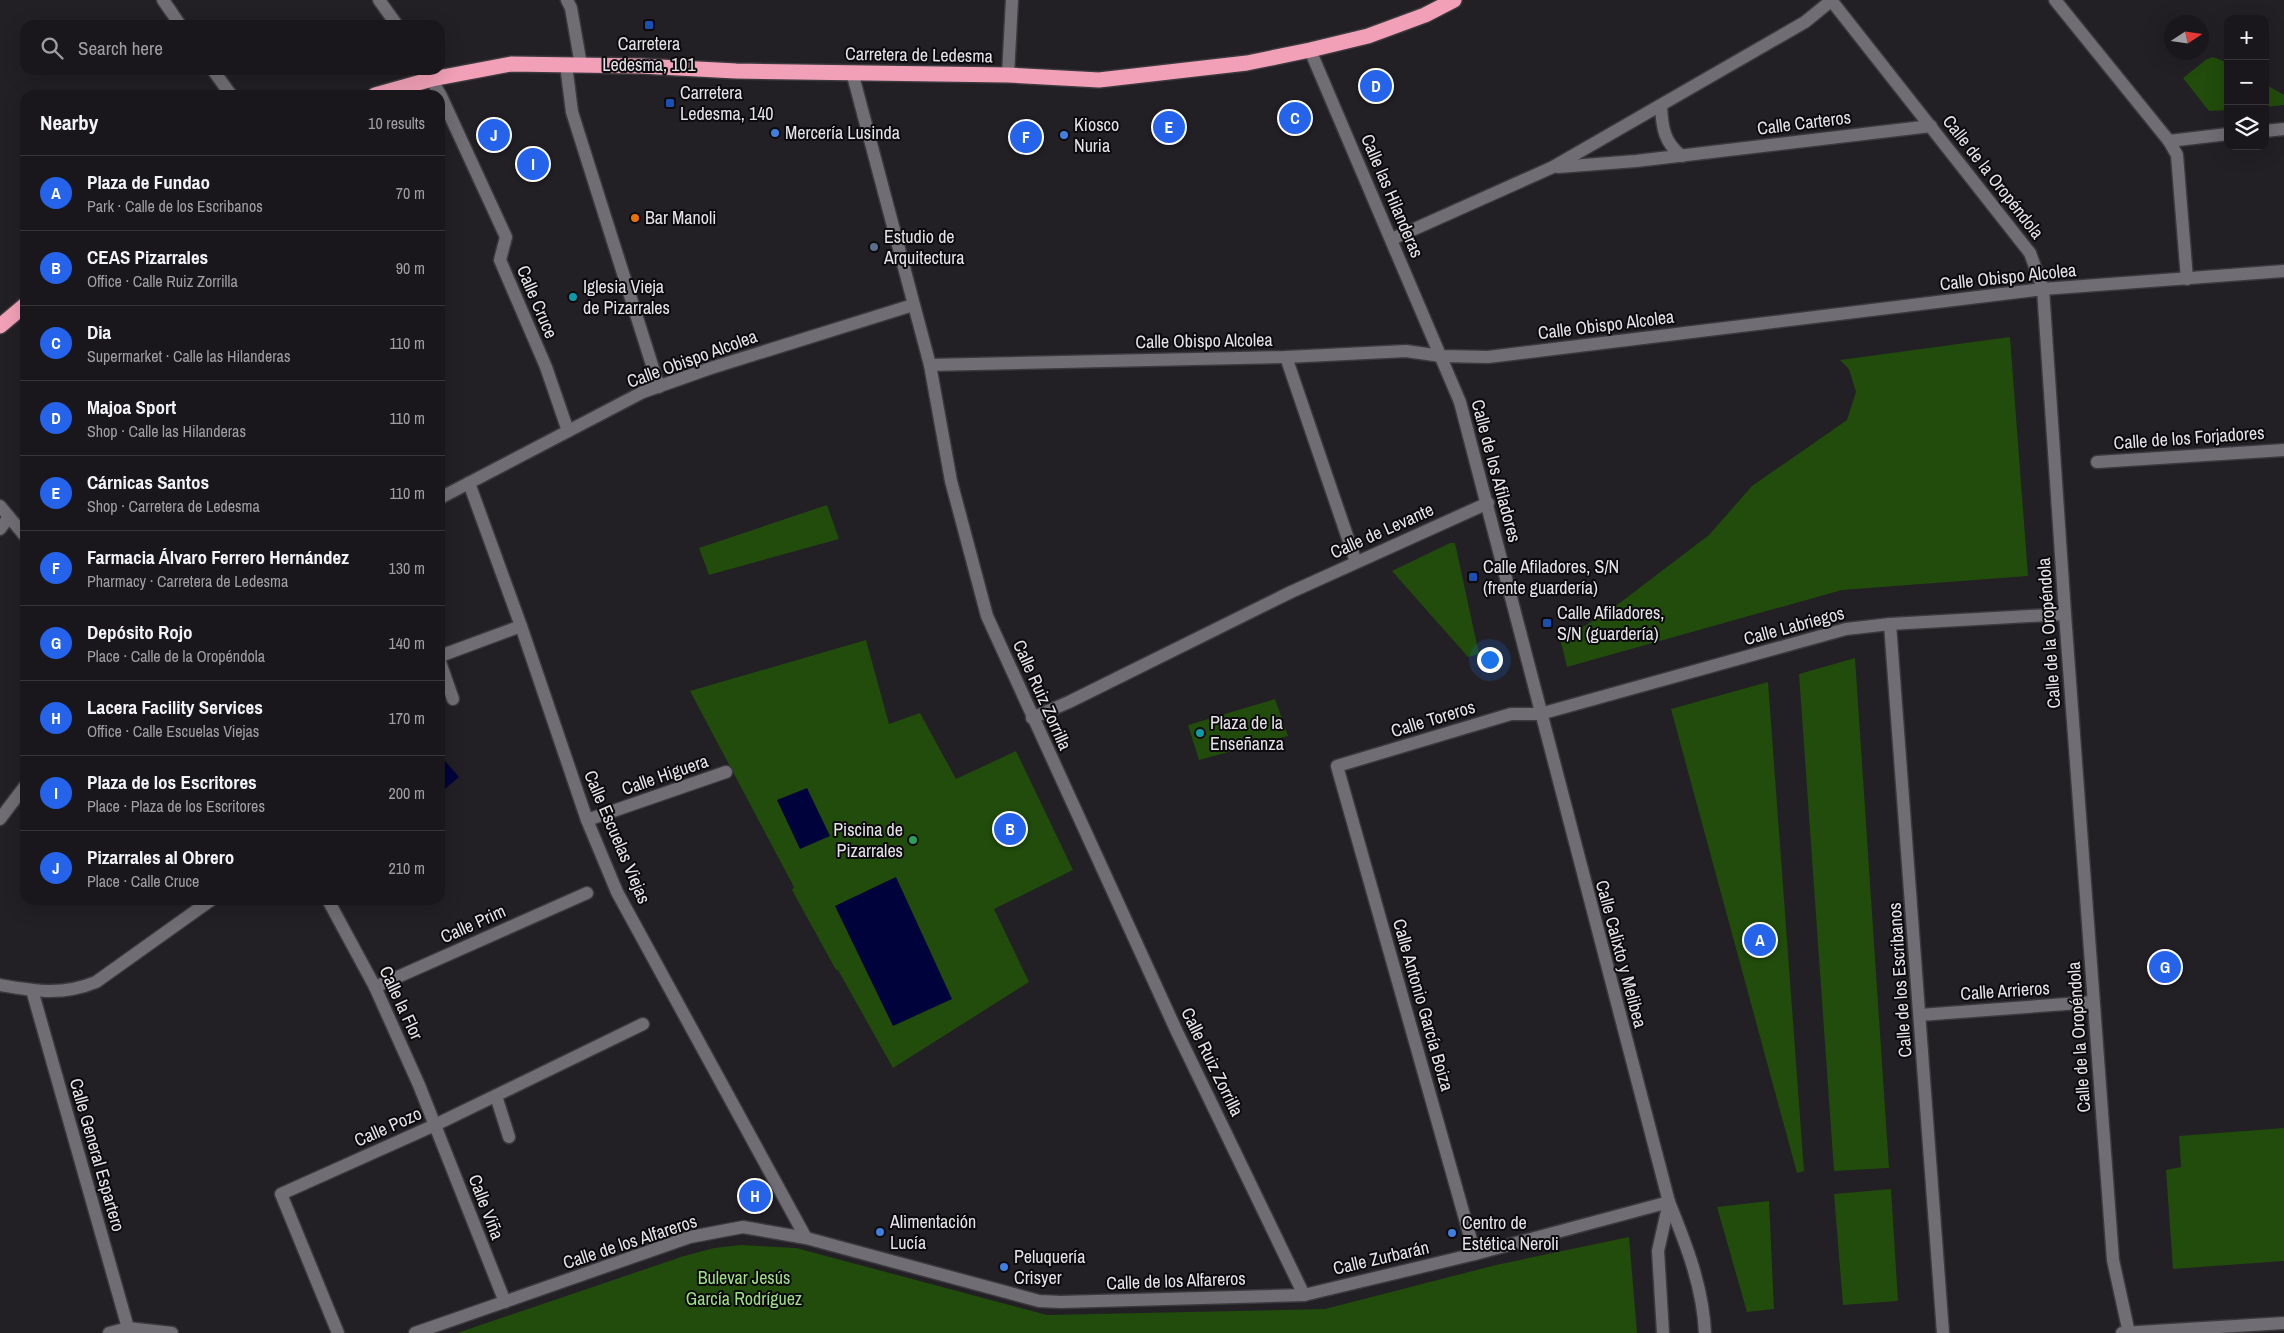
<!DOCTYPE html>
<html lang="en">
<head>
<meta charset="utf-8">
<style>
  body { margin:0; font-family:"Archivo Narrow",sans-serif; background:#232025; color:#f1f3f6 }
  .controls { position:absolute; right:15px; top:15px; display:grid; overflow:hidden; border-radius:10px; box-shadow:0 5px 20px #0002 }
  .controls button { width:45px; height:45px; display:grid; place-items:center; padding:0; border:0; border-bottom:1px solid #38363b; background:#1a171c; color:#f1f3f6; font:25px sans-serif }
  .compass { position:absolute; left:2164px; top:15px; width:45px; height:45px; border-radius:50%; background:#1a171c; box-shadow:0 5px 20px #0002; rotate:78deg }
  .you { position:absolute; left:1489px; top:659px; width:18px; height:18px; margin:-12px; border:4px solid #fff; border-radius:50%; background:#1a73e8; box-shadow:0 0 0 8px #1a73e833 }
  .badge { display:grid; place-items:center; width:32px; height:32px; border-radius:50%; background:#2563eb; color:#fff; font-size:16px; font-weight:700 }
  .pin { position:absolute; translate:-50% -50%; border:2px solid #fff; box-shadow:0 1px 5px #0006 }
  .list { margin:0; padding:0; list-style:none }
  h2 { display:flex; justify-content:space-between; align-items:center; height:65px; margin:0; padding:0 20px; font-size:21px }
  h2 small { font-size:16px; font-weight:400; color:#9f9fa3 }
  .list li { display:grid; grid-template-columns:32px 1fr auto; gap:15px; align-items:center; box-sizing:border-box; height:75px; padding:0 20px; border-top:1px solid #38363b }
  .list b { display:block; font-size:19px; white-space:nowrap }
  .list p { margin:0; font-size:16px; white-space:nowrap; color:#9f9fa3 }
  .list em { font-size:16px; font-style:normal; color:#9f9fa3 }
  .icon { flex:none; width:28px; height:28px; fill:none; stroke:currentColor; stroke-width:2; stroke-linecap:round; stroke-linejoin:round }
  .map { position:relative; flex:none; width:2284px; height:1333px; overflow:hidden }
  .search { position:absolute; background:#1a171c; box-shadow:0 5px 20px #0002; left:20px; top:20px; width:425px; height:55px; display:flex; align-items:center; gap:12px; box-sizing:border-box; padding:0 18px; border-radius:15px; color:#9f9fa3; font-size:19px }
  .panel { position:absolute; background:#1a171c; box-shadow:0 5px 20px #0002; left:20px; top:90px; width:425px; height:815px; border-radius:15px }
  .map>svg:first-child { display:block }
</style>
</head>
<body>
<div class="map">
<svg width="2284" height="1333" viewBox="0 0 2284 1333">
  <rect width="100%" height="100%" fill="#221f25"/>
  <g fill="#214c0b">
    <polygon points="2213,57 2228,63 2228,110 2209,111 2183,78 2207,59"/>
    <polygon points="2265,84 2284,95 2284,105 2265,107"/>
    <polygon points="2010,337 2028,576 1842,590 1567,667 1559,634 1585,626 1621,602 1709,535 1752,486 1847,420 1856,392 1849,369 1840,360"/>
    <polygon points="827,505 839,539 709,575 699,548"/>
    <polygon points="1450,543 1455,543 1479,654 1468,657 1392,571"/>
    <polygon points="866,640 889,724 920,713 956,779 1016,751 1073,870 994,909 1029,982 893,1068 838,970 836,970 792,890 794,887 690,691"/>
    <polygon points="1855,658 1889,1168 1834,1171 1799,674"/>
    <polygon points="1768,682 1804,1171 1797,1173 1671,709"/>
    <polygon points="1275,699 1288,736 1199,760 1188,725"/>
    <polygon points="2284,1128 2284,1261 2173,1269 2166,1170 2181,1167 2179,1136"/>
    <polygon points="1891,1189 1898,1301 1843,1305 1834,1194"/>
    <polygon points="1769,1201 1774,1309 1747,1312 1717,1207"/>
    <polygon points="1629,1237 1637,1333 457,1333 684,1256 714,1248 741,1245 796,1248 1047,1315 1325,1309 1496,1265"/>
  </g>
  <g fill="#00033b">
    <polygon points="440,755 459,777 440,793"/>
    <polygon points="807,788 830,836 800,849 777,800"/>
    <polygon points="896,877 952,999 893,1026 835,906"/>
  </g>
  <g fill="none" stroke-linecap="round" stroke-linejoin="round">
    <g stroke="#3b393e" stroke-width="15">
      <g id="minor">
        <polyline points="163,0 172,13"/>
        <polyline points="379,0 397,25"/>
        <polyline points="567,0 571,8 581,65"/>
        <polyline points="1831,0 2030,253 2043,289 2065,614 2113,1260 2129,1333"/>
        <polyline points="2055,0 2169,141 2177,155 2187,279"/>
        <polyline points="174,16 180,25"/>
        <path d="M1310 50 1460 402 1669 1202C1686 1244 1703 1287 1705 1333"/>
        <polyline points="566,65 572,112 659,387"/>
        <polyline points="213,70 231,95"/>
        <polyline points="426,70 441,96 506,237 500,260 546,367 568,431"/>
        <polyline points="852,72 930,365 951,481 987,616 1177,1032 1304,1295"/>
        <polyline points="1008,75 1012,0"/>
        <path d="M1661 106C1662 127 1664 143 1682 156"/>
        <polyline points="2265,131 2284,129"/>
        <polyline points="2169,141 2228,134"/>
        <polyline points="1558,167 1636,161 1931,126"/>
        <polyline points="1392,239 1553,167 1805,22 1832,0"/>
        <polyline points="1286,357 1356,562"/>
        <polyline points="930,365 1286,357 1406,351 1441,356 1488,357 2043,289 2284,271"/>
        <polyline points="2097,462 2284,450"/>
        <polyline points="469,483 521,626 587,820 617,892 806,1238"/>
        <polyline points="440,498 643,392 711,368 913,305"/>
        <polyline points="0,506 25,536"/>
        <polyline points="0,529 9,517"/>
        <polyline points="1890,624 1943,1333"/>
        <polyline points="440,656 521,626"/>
        <polyline points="440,662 453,699"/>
        <polyline points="1032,718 1069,702 1291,592 1488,503"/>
        <polyline points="0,819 25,786"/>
        <polyline points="587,820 726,772"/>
        <polyline points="328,900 375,987 419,1085 505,1302"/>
        <path d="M0 985C35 991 62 996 96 982L211 900"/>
        <polyline points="375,987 587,893"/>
        <polyline points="32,990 128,1328"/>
        <polyline points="1920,1015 2093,1002"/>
        <polyline points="496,1096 509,1137"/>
        <polyline points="1475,1254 1337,766 1511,714 1540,714 1846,629 1890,624 2065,614"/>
        <polyline points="109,1333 128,1328 172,1333"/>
        <polyline points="338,1333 281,1194 435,1125 643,1024"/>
        <polyline points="415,1333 690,1237 743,1227 806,1238 1039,1301 1061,1302 1304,1295 1475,1254 1669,1202"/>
        <polyline points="1663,1333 1658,1251 1669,1202"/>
        <polyline points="2122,1333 2284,1323"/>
      </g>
    </g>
    <g stroke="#3b393e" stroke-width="18">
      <g id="highway">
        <polyline points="375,95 432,79 511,64 640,66 736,71 1008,75 1099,80 1247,63 1310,50 1368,36 1425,15 1454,0"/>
        <polyline points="0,326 25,305"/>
      </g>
    </g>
    <use href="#minor" stroke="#706d74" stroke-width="12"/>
    <use href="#highway" stroke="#f1a0b7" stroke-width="15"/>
  </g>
  <g fill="#1a4fb4" stroke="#0b0a0c" stroke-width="2">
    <rect x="644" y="20" width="10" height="10" rx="2.5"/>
    <rect x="665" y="98" width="10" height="10" rx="2.5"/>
    <rect x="1468" y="572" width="10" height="10" rx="2.5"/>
    <rect x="1542" y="618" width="10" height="10" rx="2.5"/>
  </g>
  <g fill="#3f7fe0" stroke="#0b0a0c" stroke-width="2">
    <circle cx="775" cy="133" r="5"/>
    <circle cx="1064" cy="135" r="5"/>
    <circle cx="880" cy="1232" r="5"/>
    <circle cx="1452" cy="1233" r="5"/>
    <circle cx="1004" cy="1267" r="5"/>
  </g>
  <circle fill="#e8710a" stroke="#0b0a0c" stroke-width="2" cx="635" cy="218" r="5"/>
  <circle fill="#5c6f8a" stroke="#0b0a0c" stroke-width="2" cx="874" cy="247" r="5"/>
  <g fill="#0f9aa8" stroke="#0b0a0c" stroke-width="2">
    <circle cx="573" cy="297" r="5"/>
    <circle cx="1200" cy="733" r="5"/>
  </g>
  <circle fill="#2e9e5b" stroke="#0b0a0c" stroke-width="2" cx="913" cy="840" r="5"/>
  <g text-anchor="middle" stroke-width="4" stroke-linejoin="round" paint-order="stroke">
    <g font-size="18" fill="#e5e3e7" stroke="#0b0a0c" text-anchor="start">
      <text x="649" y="50" text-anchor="middle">Carretera<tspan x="649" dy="21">Ledesma, 101</tspan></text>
      <text x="680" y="99">Carretera<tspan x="680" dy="21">Ledesma, 140</tspan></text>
      <text x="1074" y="131">Kiosco<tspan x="1074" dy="21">Nuria</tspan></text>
      <text x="785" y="139">Mercería Lusinda</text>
      <text x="645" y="224">Bar Manoli</text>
      <text x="884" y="243">Estudio de<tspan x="884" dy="21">Arquitectura</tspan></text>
      <text x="583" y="293">Iglesia Vieja<tspan x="583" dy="21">de Pizarrales</tspan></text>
      <text x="1483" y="573">Calle Afiladores, S/N<tspan x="1483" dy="21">(frente guardería)</tspan></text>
      <text x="1557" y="619">Calle Afiladores,<tspan x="1557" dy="21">S/N (guardería)</tspan></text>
      <text x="1210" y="729">Plaza de la<tspan x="1210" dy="21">Enseñanza</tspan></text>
      <text x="903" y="836" text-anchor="end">Piscina de<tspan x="903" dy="21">Pizarrales</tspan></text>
      <text x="890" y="1228">Alimentación<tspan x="890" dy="21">Lucía</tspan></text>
      <text x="1462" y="1229">Centro de<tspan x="1462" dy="21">Estética Neroli</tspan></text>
      <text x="1014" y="1263">Peluquería<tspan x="1014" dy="21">Crisyer</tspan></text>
    </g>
    <g font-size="18" fill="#e5e3e7" stroke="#0b0a0c">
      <text transform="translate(919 55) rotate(1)" y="6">Carretera de Ledesma</text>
      <text transform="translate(1804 123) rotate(-7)" y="6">Calle Carteros</text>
      <text transform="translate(1993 177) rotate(52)" y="6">Calle de la Oropéndola</text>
      <text transform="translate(1392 196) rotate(67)" y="6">Calle las Hilanderas</text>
      <text transform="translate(2008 277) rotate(-6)" y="6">Calle Obispo Alcolea</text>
      <text transform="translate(537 302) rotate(67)" y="6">Calle Cruce</text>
      <text transform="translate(1606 325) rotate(-7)" y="6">Calle Obispo Alcolea</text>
      <text transform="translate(1204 341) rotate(-1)" y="6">Calle Obispo Alcolea</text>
      <text transform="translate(692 359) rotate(-20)" y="6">Calle Obispo Alcolea</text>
      <text transform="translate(2189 438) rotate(-4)" y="6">Calle de los Forjadores</text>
      <text transform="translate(1496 471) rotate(75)" y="6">Calle de los Afiladores</text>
      <text transform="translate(1382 531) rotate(-24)" y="6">Calle de Levante</text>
      <text transform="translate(1794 626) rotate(-15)" y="6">Calle Labriegos</text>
      <text transform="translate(2049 633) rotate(-94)" y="6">Calle de la Oropéndola</text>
      <text transform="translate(1042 695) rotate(66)" y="6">Calle Ruiz Zorrilla</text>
      <text transform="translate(1433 719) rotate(-17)" y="6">Calle Toreros</text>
      <text transform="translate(665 775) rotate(-19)" y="6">Calle Higuera</text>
      <text transform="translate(617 837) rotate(67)" y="6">Calle Escuelas Viejas</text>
      <text transform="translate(473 924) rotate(-24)" y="6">Calle Prim</text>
      <text transform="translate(1621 954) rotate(75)" y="6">Calle Calixto y Melibea</text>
      <text transform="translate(1900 980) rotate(-94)" y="6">Calle de los Escribanos</text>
      <text transform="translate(2005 991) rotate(-4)" y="6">Calle Arrieros</text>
      <text transform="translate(401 1003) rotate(65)" y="6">Calle la Flor</text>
      <text transform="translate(1423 1005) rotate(74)" y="6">Calle Antonio García Boiza</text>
      <text transform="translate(2079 1037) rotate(-94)" y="6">Calle de la Oropéndola</text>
      <text transform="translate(1212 1062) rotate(64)" y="6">Calle Ruiz Zorrilla</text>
      <text transform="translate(388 1127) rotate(-24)" y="6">Calle Pozo</text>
      <text transform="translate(97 1155) rotate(74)" y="6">Calle General Espartero</text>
      <text transform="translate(486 1207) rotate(69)" y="6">Calle Viña</text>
      <text transform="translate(630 1242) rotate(-18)" y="6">Calle de los Alfareros</text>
      <text transform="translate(1381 1258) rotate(-13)" y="6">Calle Zurbarán</text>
      <text transform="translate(1176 1281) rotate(-2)" y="6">Calle de los Alfareros</text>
    </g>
    <g font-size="18" fill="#9edf86" stroke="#0b0a0c">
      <text x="744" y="1284">Bulevar Jesús<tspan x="744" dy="21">García Rodríguez</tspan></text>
    </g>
  </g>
</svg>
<div class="controls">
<button>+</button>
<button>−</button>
<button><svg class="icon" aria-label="layers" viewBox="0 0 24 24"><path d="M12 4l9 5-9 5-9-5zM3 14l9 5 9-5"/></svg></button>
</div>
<svg class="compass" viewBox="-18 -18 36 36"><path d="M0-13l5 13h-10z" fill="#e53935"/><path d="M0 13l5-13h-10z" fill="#9f9fa3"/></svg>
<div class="you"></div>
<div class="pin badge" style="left:1760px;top:940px">A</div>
<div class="pin badge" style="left:1010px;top:829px">B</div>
<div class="pin badge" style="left:1295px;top:118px">C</div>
<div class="pin badge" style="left:1376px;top:86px">D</div>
<div class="pin badge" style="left:1169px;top:127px">E</div>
<div class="pin badge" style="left:1026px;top:137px">F</div>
<div class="pin badge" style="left:2165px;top:967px">G</div>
<div class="pin badge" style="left:755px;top:1196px">H</div>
<div class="pin badge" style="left:533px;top:164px">I</div>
<div class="pin badge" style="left:494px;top:135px">J</div>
<div class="search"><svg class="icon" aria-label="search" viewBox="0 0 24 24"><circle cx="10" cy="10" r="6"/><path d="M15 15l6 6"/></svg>Search here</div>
<section class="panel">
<h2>Nearby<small>10 results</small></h2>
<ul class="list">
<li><span class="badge">A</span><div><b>Plaza de Fundao</b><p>Park · Calle de los Escribanos</p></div><em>70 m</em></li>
<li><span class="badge">B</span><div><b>CEAS Pizarrales</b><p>Office · Calle Ruiz Zorrilla</p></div><em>90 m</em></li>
<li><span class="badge">C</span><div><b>Dia</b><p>Supermarket · Calle las Hilanderas</p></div><em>110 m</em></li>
<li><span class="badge">D</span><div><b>Majoa Sport</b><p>Shop · Calle las Hilanderas</p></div><em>110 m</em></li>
<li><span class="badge">E</span><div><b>Cárnicas Santos</b><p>Shop · Carretera de Ledesma</p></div><em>110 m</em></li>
<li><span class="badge">F</span><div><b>Farmacia Álvaro Ferrero Hernández</b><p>Pharmacy · Carretera de Ledesma</p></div><em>130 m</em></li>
<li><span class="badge">G</span><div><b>Depósito Rojo</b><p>Place · Calle de la Oropéndola</p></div><em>140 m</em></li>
<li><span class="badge">H</span><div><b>Lacera Facility Services</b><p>Office · Calle Escuelas Viejas</p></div><em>170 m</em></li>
<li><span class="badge">I</span><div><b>Plaza de los Escritores</b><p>Place · Plaza de los Escritores</p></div><em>200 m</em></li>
<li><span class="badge">J</span><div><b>Pizarrales al Obrero</b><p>Place · Calle Cruce</p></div><em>210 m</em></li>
</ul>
</section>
</div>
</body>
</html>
